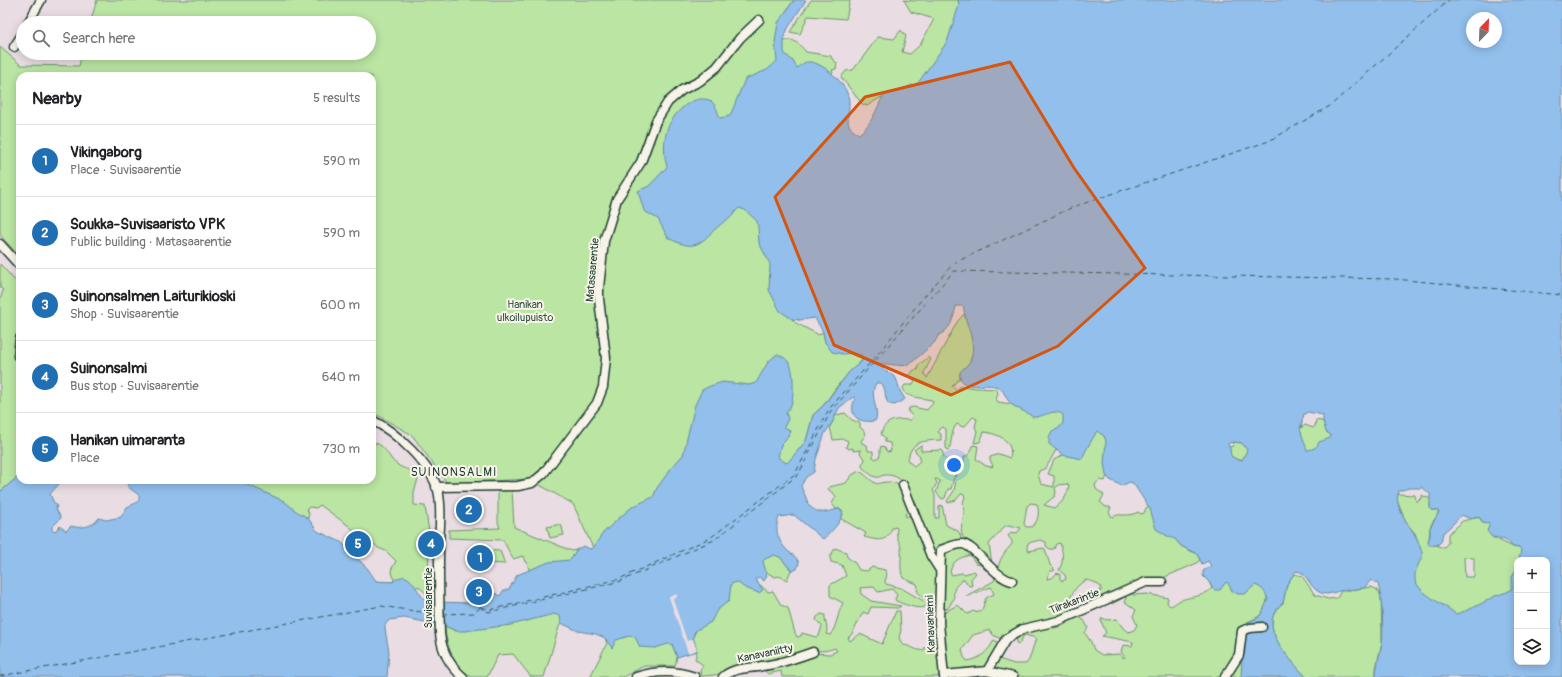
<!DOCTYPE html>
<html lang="en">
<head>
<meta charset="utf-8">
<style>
  body { margin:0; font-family:Pangolin,sans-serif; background:#f2f2f2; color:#202124 }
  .controls { position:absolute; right:12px; bottom:12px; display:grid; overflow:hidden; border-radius:8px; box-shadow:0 2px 10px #0003 }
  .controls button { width:36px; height:36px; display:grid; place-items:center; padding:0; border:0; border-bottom:1px solid #e0e0e0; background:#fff; color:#202124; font:20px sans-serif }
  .compass { position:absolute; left:1466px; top:12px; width:36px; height:36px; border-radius:50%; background:#fff; box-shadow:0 2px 10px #0003; rotate:23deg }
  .you { position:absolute; left:954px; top:465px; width:14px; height:14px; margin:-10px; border:3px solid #fff; border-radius:50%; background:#1a73e8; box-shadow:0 0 0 6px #1a73e833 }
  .badge { display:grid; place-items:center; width:26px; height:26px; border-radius:50%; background:#1f6fb2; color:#fff; font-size:13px; font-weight:700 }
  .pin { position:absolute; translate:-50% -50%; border:2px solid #fff; box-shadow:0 1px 4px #0006 }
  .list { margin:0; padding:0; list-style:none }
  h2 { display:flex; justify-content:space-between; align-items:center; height:52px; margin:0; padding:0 16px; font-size:17px }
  h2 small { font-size:13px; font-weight:400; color:#757577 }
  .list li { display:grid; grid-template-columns:26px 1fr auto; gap:12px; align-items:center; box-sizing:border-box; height:72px; padding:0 16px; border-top:1px solid #e0e0e0 }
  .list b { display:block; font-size:15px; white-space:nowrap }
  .list p { margin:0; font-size:13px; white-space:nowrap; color:#757577 }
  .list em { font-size:13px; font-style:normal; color:#757577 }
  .icon { flex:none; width:22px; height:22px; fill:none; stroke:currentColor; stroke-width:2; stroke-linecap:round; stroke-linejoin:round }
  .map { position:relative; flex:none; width:1562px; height:677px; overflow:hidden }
  .search { position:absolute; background:#fff; box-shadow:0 2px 10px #0003; left:16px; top:16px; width:360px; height:44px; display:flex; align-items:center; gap:10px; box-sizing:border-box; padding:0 14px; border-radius:22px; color:#757577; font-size:15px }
  .panel { position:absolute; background:#fff; box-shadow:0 2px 10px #0003; left:16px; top:72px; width:360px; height:412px; border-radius:12px }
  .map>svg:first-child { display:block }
</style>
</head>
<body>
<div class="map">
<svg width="1562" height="677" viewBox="0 0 1562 677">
  <rect width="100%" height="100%" fill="#e9dde3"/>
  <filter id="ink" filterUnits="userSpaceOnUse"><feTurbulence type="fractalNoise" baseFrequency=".025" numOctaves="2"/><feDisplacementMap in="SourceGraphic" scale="8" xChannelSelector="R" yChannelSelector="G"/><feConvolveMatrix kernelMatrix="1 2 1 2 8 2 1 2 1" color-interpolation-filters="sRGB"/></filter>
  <g filter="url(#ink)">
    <g fill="#bae5a2" stroke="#6c916b" fill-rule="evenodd">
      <path d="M97 0H794L778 23 784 41C794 37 800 45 806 52L831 56 832 59 837 63 836 69 832 70 833 73 826 78 756 199 800 320 792 319 796 323 819 335 823 332 825 342 869 353 838 385 823 406 813 415 806 441 796 453 799 455 684 538 590 549 593 548 573 504 538 484 552 466 548 462 530 479 447 483 412 435 372 412V76H20V257L0 235V47L21 65 79 66 82 53H369V23H90Z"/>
      <polygon points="811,0 850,0 846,19 808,16 800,34 790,32"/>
      <polygon points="904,0 914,1 916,0 975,0 960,64 892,101 883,96 867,106 862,104 841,77 846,71 853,70 878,37 894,39 901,30 906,36 902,52 910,54 920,45 934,19 911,12"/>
      <polygon points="0,264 20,286 20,475 0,492 0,300 3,290 0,287"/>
      <path d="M964 314C969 328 976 345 971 360 968 368 958 369 960 378L952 386 956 390 961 386 977 388 995 389 997 390 998 394 996 399 998 402 1011 404 1036 417 1053 407 1110 428 1106 475 1107 476 1105 481 1099 480 1095 485 1096 489 1104 495 1100 502 1106 507H1109L1111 508 1109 512 1112 517C1115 516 1118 514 1122 515 1129 515 1132 515 1138 512L1141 514 1144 513 1146 508 1149 506 1145 501 1181 546 1197 554 1200 560 1195 564 1158 580 1097 601 1095 594 1101 591V587L1094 582 1086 580C1077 585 1073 591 1069 601L1074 612 1015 630 1001 639 993 635 990 630 973 635 962 650 964 657 967 661C979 660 989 651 994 640L999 643 986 669 946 672 942 613 958 605 966 613 968 614 973 611 975 612 982 610 986 598 994 594 991 587 968 596H966L994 581 995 578 989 570H985L981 565 976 564 970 555C959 558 953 560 950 572L952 575 962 573 965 574 974 571 976 573 971 579 972 586H969L964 579H963L962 581C954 586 953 590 954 599 951 602 950 606 947 609L942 607 944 554 947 549 967 542C957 532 963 524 964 513 964 507 962 503 965 497L964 494H961L956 500 948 503 947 501 954 491 959 464 964 462V457C970 455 972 450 973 445L978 446 976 459 986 466 992 467 993 466 990 460V457L999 454 1010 458C1014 441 999 434 984 432L980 442 974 443 977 431 975 427 977 419 973 417C969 421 968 424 963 427L957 424C950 431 953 443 948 451L946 449V429L942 427 939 429 938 432 941 434V440C924 441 910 440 908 461L914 466 920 461V456L914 450 921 445V451L942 450C944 460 946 460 956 465L957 467 951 489H948L945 498 942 499 936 492 940 481 937 479H935L937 483 933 490 935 495V518H939V506L942 505 946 525 958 531 961 536 960 540 944 548 939 565 906 486C901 479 894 474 884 475 880 476 879 478 875 477 870 475 866 470 862 467V464L865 460 860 453 861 450 853 451V448L849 449 846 447 848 441 844 439 833 440 830 427 836 415 845 413 852 420 860 423V427L864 431 865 436 861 441 862 443 867 445 868 451H873V457L876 459 880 456V450L881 446 884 447 887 452 891 451 890 443 885 442V438L881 434C885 419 896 419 910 420L913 416 908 412 909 408 913 407 927 410 933 403 932 400 914 397 906 394 903 388 905 385H912L915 381 909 376 914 370H918V365L929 357 931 359 924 373 927 378 957 322ZM1056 450 1063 455 1054 460 1048 474 1054 476V487L1041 484 1038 474 1039 471 1046 468ZM1066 484 1069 485C1067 496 1064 501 1055 508L1044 505 1055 496 1056 492 1055 488 1059 485ZM1031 503 1037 504C1040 513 1038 523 1031 527H1026L1024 524 1027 506ZM1009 525 1021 528 1017 533 1011 532 1008 536 1012 541V544C1005 552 999 558 998 570L992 564 989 544 1005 526ZM1040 540 1046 542V546L1050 549H1054L1056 544 1060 543C1063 553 1064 561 1059 570L1065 575 1066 579 1062 581 1060 579V574L1057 573 1052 578 1047 579 1050 571H1053L1055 570 1050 565 1045 549 1043 548 1029 551 1027 547 1028 543Z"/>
      <polygon points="1316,420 1326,422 1353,443 1303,452 1294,432 1302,422 1301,428 1305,425 1313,428 1315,426"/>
      <polygon points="1234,442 1251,444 1251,460 1218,460 1228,445 1229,447 1233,446"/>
      <path d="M376 443C387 447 389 460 398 465 408 472 410 466 418 479L414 492V505L425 506 429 532 428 595 418 586 415 589 381 594 374 579 378 582H393L394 578 391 570 396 561 386 551 378 548 368 537 360 536 349 526 320 505 316 508 309 507 307 509 309 514 308 518 314 528 178 480H372V444Z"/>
      <path d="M859 471C866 474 870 481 877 484 884 481 896 481 901 487 905 492 908 502 910 508L909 511 905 514 906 517 910 515 914 517 939 571 937 603 935 604C928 601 922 597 917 591L918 587 917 584 903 578C899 568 902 558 901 548 900 541 895 538 897 529L896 527 892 528C886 544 877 540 864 537L866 533 843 520 840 518 843 515 841 509H836L832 504 836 496 828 489 829 487 846 483 852 475Z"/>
      <polygon points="512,489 514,527 572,551 576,550 582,570 535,593 527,562 525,562 523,556 513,559 503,540 449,538 449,530 500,528 498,522 498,491"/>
      <path d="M1398 494 1415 495 1416 501H1419V499H1421V495L1431 499 1430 505 1431 510H1438C1439 516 1433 520 1431 525 1429 530 1430 536 1428 542L1431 545H1437L1440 547H1444L1448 543V534L1460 524 1461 522C1464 520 1477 517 1480 518L1482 522 1490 524 1492 537 1513 547 1519 548 1528 560H1517V623L1474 637 1406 600 1421 551 1415 533 1407 524 1400 508 1397 500ZM1464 557 1474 558V577H1465Z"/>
      <polygon points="561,524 564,535 550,538 547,527"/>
      <polygon points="744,529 780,557 791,570 787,580 779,576 775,577 766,572 766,573"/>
      <path d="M835 548 846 552 847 557 855 563 859 570 867 571 872 567 885 570 887 574 885 582 886 584 901 588 927 603 925 607C917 610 904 604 896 601L895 599 897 595 892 589 878 592 874 587 860 588 861 594 871 601 901 606 898 608 871 607 868 614 863 612 852 634 848 638 850 641 860 634 882 644 896 611H900L901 630 899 638 903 645C910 645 917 652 924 650L925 647 931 646V639L929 638 930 625 927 623 930 613H938L942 677H782L781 671 768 674 765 671 766 669 813 653 830 654 837 651 835 648C827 651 821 652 813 649 792 657 720 677 701 676L700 670 703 665 695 659 697 651 693 637 719 583 755 579 757 582 768 592 773 591 781 605 788 608 795 633 797 637 801 636 802 633 816 637 819 636 822 626 816 620 817 617 821 614 825 615C824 621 829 628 826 634L830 635C837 627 837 614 843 603L830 596V585L846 576 842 565 831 562 830 557Z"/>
      <polygon points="483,550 500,551 505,564 485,563 485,553 483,553"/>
      <path d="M1294 574 1302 576 1315 595 1328 599 1337 598 1341 591 1371 587 1376 589 1381 595 1382 642 1376 668V677H1306C1290 659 1254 625 1283 603L1287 584Z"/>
      <path d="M1262 575C1268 596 1273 613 1247 622L1254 624 1289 677H1024L993 669V665L999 659 1014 664H1026L1029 660 1036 638 1025 635 1023 637 1020 643 1017 644 1016 642 1019 634 1040 626 1055 628 1064 625 1077 616 1084 620 1088 628 1085 633 1091 642 1094 650 1102 655 1119 654 1124 658 1125 657 1121 652 1123 645 1132 646 1133 642 1102 636 1106 633 1101 621 1102 618 1107 620 1117 619 1123 628 1128 632 1134 630 1137 625 1133 616 1136 610 1125 602 1126 597H1125L1112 604 1110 600 1130 591 1133 595 1147 594 1168 598 1167 603 1170 606C1175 605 1177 601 1181 600 1192 596 1204 597 1212 588L1208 580Z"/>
      <path d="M561 602V623L559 627 544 677H531L513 654 498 655 487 677C483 677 476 677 472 677 455 669 445 643 445 626L456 631Z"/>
      <polygon points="663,622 677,657 675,666 644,666 623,677 590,677 607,643 605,639"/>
    </g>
    <path fill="#92bfec" stroke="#648ba2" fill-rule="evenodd" d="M794 0H806L788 28 784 38V53L793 61 797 68C801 65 804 62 808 62 821 61 843 81 847 93 854 109 839 125 859 134 872 124 876 110 883 96L918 83 947 42 959 5 958 0H1562V677H1376C1376 665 1380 655 1382 643 1384 629 1382 597 1378 584L1371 580 1364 588C1356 589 1347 590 1339 591 1335 592 1330 594 1326 594 1309 593 1309 571 1296 571L1287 584 1283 603C1254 625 1290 659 1306 677H1241L1242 660 1245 651 1244 640 1247 633 1256 632 1258 630 1247 625 1246 623 1258 618 1262 613 1268 599C1265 592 1263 588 1255 585L1245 594H1238L1232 591 1228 583 1226 582 1220 590H1215L1212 588 1210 583 1203 576V571L1211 566 1208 561 1202 564 1197 554 1181 546 1175 539 1169 537 1156 529 1150 509 1133 483 1129 482 1122 486 1110 480 1106 475 1104 463 1106 441 1104 436 1097 431 1086 450 1082 459 1063 455 1049 444V438L1052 431 1058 429 1063 423V415C1054 407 1043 418 1033 417 1027 412 1017 409 1011 404 1005 398 1005 389 995 386 984 383 958 392 960 372 963 368 968 366 970 361 977 345 968 330 965 315 964 311 964 309 963 306H956C953 320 951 329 938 336L935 342 909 365C899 367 889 363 879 364L882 368 896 378 900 391 905 399 895 405 889 404C883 398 888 388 880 383H876C868 395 881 413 875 421 857 423 848 416 855 398L853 397 839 408 832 423 825 433 816 459 814 472 806 477 801 486C803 493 807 497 808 504 818 516 826 512 838 509L843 511C842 522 831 532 823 539L794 515 779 517C774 530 778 542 789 552 793 555 797 557 799 563L797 569 792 571 780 557 774 555 765 559 763 561 767 576 764 581 759 577 755 579 763 590 759 593 745 588 737 582 731 584 729 601 717 610 711 622 695 631 693 637 697 651 677 657 672 644H668L655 648 640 647 635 637 629 636 616 640 612 648 605 638 596 634 578 631 561 623 560 616 554 614 511 625 465 631H456L445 626H432L425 622 404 618 389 620 385 625V629L389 652 387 677H0V492L20 475V480H60L59 484 50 494 54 503 57 505 56 509 61 518 52 527V530L54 532 60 526 66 531 71 526C80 529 93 527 99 518L106 520 121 517 127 507 136 503 139 500V495L128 487 127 483 128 480H144L147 482 149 480H232L241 482 284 501 296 511 308 518 317 531 341 542 368 569 376 581 393 582C409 567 415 588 423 598 425 601 428 601 431 602L477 603H484V591H491L500 596 503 591 509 589 517 575 549 562 570 560 577 549 584 546 590 549 593 548 603 533 619 518 632 507 653 497 657 488 672 467 683 455 695 405 702 390 710 386 723 382 749 385 756 383 768 362 777 354C782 356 787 359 790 364 794 371 794 397 791 405 790 408 787 410 786 413L788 419 784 427 790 430 788 436 781 445 778 457 783 461 787 463 789 461 806 441 813 415 823 406 849 372 862 361 861 355 851 353 843 354 832 352 825 342 823 332 815 318 800 320 792 319 780 311 769 290 770 264 759 243 758 227 757 221 745 210 739 208C735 211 733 216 729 219 726 221 723 222 721 224 699 243 698 253 668 238L658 219 644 211 638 191 649 186 667 167C664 156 663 142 667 130 672 115 691 94 709 100 715 102 718 113 720 118L730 116 745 79 767 70 777 61 775 42 778 23ZM1472 18H1496V42H1472ZM1308 412 1323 415V421L1326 432 1331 435 1330 438 1319 442C1317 448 1313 449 1307 450L1300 429 1304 414ZM1234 442 1242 443 1247 450 1242 460H1238L1231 456 1230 448 1228 445 1229 443ZM1409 488H1423L1430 494V508L1431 510H1436L1439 512 1430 528V536L1428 542 1429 545H1437L1441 542 1443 533 1453 524 1461 515 1471 519 1477 517 1480 518 1484 524 1489 523V526L1487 531 1492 537 1505 539 1513 547 1519 548 1521 550 1519 560H1547V662H1517V569L1512 577V589C1505 594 1498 594 1491 598 1479 605 1470 610 1456 614 1446 606 1427 597 1419 587 1408 573 1423 563 1422 552 1422 552 1418 542 1418 541 1412 527 1392 508 1399 491Z"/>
    <polygon fill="#e9dde3" points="677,594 677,597 673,599 687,641 693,639 697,650 688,653 669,597"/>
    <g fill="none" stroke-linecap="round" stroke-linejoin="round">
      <g stroke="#365759" stroke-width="1" stroke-dasharray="5 4" stroke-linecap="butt">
        <polyline points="480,606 483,610 489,612 621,581 714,540 798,475 831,411 954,271 1395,279 1562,295"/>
        <polyline points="482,607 489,610 619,579 710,538 795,474 829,409 877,355 922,299 954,263 1073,207 1269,141 1330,106 1449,0"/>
        <polyline points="442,614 475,613 480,607"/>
        <polyline points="0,676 381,606 435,614"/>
      </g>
      <g stroke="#1f3d34" stroke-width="11">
        <g id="minor">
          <polyline points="28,23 41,0"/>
          <polyline points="14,47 23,33"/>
          <polyline points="0,244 20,266"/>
          <polyline points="20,338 18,356 20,356"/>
          <path d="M372 420C396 432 430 464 438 490 442 507 440 526 439 542 439 573 439 604 440 634 442 652 450 666 463 677"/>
          <polyline points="903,485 931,556 940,570"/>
          <polyline points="436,487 518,486 532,483 543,474 597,403 603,387 606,358 599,299 599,288 604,241 617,199 641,162 656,121 668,102 682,90 700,81 717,67 740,38 759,20"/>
          <polyline points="987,671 1006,639 1023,629 1058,621 1146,582 1162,582"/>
          <polyline points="944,675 987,671 1013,677"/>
          <path d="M636 677C657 670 675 670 695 677"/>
          <path d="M723 677C734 667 748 669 762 666 780 664 796 658 813 652"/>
          <path d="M944 677 939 623 941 550C947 548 955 544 962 544 974 544 993 577 1012 581"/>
          <polyline points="1225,677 1239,655 1242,631 1250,628 1262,627"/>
        </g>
      </g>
      <use href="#minor" stroke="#f7f3e8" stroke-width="8"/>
    </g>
  </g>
  <path fill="#d45610" fill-opacity="0.2" stroke="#d45610" stroke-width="3" stroke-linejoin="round" d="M1010 62 1074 168 1145 268 1058 346 951 395 834 345 775 197 865 97Z"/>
  <g text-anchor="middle" stroke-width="4" stroke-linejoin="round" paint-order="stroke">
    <g font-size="11" fill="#1f3d34" stroke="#f7f3e8">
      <text transform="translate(592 270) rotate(-85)" y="4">Matasaarentie</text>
      <text transform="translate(428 598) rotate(-90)" y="4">Suvisaarentie</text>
      <text transform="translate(1074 601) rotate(-21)" y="4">Tiirakarintie</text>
      <text transform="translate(930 624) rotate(-92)" y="4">Kanavaniemi</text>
      <text transform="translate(765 653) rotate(-12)" y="4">Kanavaniitty</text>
    </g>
    <g font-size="11" fill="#365644" stroke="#f7f3e8">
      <text x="525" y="308">Hanikan<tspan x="525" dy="13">ulkoilupuisto</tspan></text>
    </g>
    <g font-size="12" letter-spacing="1" fill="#1f3d34" stroke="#f7f3e8">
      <text x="454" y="476">SUINONSALMI</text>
    </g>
  </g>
</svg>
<div class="controls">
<button>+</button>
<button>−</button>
<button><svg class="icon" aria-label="layers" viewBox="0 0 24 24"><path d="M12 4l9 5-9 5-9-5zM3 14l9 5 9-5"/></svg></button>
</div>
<svg class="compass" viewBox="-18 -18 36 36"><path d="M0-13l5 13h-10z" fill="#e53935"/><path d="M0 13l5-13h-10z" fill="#757577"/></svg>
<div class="you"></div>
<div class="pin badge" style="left:480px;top:558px">1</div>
<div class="pin badge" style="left:469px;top:510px">2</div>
<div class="pin badge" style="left:479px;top:592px">3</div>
<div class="pin badge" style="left:431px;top:544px">4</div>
<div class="pin badge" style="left:358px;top:544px">5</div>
<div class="search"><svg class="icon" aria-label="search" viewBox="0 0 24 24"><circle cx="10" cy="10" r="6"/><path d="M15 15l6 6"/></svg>Search here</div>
<section class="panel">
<h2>Nearby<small>5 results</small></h2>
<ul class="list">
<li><span class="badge">1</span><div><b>Vikingaborg</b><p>Place · Suvisaarentie</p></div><em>590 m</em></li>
<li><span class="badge">2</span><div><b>Soukka-Suvisaaristo VPK</b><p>Public building · Matasaarentie</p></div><em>590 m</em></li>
<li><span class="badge">3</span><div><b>Suinonsalmen Laiturikioski</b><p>Shop · Suvisaarentie</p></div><em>600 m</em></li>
<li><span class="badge">4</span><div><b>Suinonsalmi</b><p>Bus stop · Suvisaarentie</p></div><em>640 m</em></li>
<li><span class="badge">5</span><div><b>Hanikan uimaranta</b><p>Place</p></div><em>730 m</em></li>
</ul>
</section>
</div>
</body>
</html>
